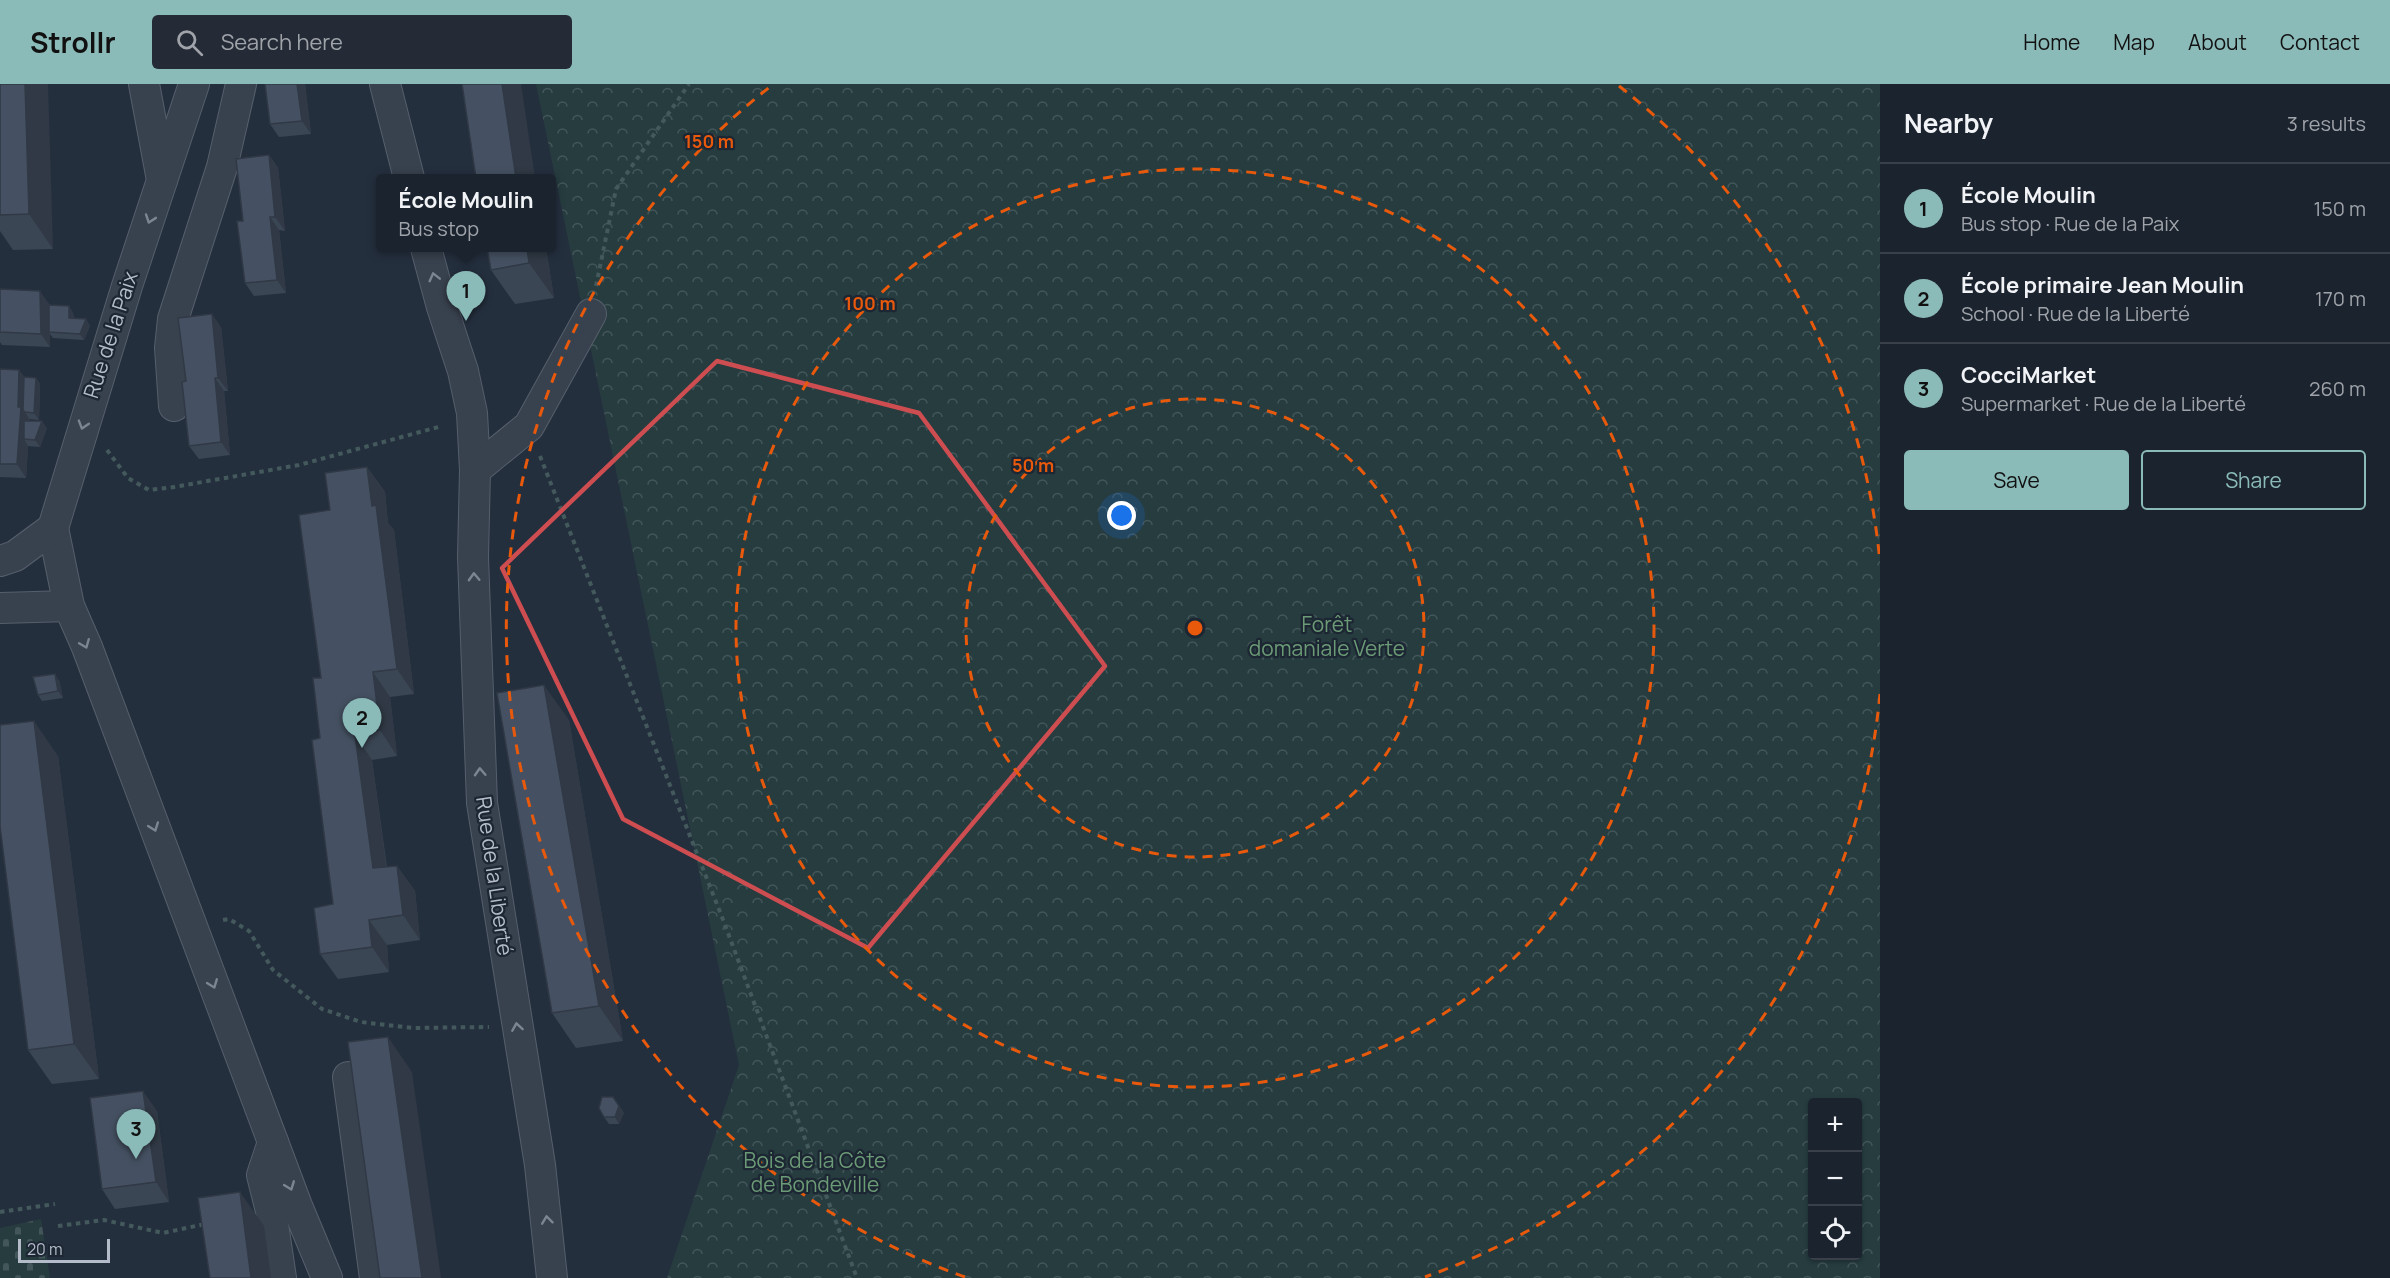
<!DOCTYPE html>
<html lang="en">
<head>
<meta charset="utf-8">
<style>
  body { margin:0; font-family:Manrope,sans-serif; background:#242b36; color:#f1f3f6 }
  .controls { position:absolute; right:18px; bottom:18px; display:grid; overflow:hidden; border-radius:6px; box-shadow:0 2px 4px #0004 }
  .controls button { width:54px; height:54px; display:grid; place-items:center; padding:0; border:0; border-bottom:2px solid #39404a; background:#1b232e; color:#f1f3f6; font:30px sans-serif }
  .scale { position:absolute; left:18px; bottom:15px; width:92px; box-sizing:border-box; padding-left:6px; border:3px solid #b4bcc9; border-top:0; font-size:16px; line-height:21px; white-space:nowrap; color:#b4bcc9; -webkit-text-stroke:4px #1d2633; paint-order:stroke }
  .you { position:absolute; left:1122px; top:432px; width:21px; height:21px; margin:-15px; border:4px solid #fff; border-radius:50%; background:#1a73e8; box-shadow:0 0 0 9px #1a73e833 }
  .badge { display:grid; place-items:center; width:39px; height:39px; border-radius:50%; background:#8bbbb9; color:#111; font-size:20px; font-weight:700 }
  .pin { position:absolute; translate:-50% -50px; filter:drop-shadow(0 2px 3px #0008) }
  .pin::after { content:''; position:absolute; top:32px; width:21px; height:18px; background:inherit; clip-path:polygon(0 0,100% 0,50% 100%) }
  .popup { position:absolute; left:376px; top:90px; width:180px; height:78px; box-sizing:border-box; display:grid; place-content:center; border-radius:6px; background:#1b232e; filter:drop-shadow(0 2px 4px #0005); font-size:20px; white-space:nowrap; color:#a0a4aa }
  .popup b { font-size:22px; color:#f1f3f6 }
  .popup::after { content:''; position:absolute; left:50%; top:100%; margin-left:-12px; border:12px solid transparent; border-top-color:#1b232e }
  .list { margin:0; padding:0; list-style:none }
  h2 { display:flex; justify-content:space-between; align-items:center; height:78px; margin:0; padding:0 24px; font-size:26px }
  h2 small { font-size:20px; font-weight:400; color:#a0a4aa }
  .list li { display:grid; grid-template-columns:39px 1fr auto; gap:18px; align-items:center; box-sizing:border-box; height:90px; padding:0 24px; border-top:2px solid #39404a }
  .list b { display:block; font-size:22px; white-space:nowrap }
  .list p { margin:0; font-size:20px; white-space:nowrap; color:#a0a4aa }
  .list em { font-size:20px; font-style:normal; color:#a0a4aa }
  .actions { display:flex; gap:12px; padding:18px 24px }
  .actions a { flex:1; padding:14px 0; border:2px solid #8bbbb9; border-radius:6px; text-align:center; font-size:21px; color:#8bbbb9 }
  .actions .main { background:#8bbbb9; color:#111 }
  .icon { flex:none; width:33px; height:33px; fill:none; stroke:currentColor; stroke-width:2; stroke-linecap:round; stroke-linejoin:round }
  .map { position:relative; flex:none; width:1880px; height:1194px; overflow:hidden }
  header { display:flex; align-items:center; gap:36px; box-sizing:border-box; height:84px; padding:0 30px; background:#8bbbb9; color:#111 }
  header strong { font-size:28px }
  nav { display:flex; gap:33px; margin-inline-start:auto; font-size:21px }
  .search { width:420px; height:54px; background:#242b36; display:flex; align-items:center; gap:15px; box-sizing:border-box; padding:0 21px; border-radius:6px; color:#a0a4aa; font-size:22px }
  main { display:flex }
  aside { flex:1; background:#1b232e }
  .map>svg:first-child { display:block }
</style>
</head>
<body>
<header>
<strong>Strollr</strong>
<div class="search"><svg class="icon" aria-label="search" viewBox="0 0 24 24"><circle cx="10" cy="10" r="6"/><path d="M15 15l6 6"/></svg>Search here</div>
<nav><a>Home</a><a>Map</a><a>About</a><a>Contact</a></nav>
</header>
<main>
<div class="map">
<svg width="1880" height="1194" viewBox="0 0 1880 1194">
  <defs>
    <pattern id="forest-crowns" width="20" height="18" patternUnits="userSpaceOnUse" patternTransform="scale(1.5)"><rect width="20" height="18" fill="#263c3f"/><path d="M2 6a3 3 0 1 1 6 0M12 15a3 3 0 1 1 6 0" fill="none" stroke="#435659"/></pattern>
    <pattern id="cemetery-stones" width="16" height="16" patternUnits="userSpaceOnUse" patternTransform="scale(1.5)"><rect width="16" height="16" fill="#263c3f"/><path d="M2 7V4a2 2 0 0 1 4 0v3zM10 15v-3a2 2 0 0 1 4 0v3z" fill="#435659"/></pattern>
  </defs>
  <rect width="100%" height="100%" fill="#242f3e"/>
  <path fill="url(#forest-crowns)" fill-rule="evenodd" d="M536 0H1880V1194H667L739 981ZM1812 1018H1858V1172H1812Z"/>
  <polygon fill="url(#cemetery-stones)" points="41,1135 50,1194 0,1194 0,1144"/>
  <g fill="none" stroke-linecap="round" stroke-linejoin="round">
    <g stroke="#565f6c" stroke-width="32">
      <g id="minor">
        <polyline points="144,0 162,96"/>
        <polyline points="385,0 409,94"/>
        <polyline points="426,164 442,223 463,287 472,329 475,386 473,473 482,719 540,1081 552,1194"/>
        <polyline points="174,322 170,264 173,235 222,83 241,0"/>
        <polyline points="475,386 529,342 591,230"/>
        <polyline points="53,444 69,522 87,563 297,1122 327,1194"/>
        <polyline points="0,477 15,472 53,444 127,202 194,0"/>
        <polyline points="0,524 69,522"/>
        <polyline points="348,993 375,1194"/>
        <polyline points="273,1058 262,1091 271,1127 281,1194"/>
      </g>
    </g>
    <g stroke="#44595c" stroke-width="4" stroke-dasharray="4.5 4.5" stroke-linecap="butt">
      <polyline points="596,202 616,105 689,0"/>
      <polyline points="107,366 128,394 149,406 174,403 299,381 442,342"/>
      <polyline points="540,372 722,833 857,1194"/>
      <polyline points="223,836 229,835 249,847 273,886 322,925 361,938 413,944 489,943"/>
      <polyline points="0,1128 55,1120"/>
      <polyline points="58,1142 104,1136 163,1149 205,1140"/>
    </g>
    <use href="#minor" stroke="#38414e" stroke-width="30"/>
  </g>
  <g fill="#3b4654">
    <polygon points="0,0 53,165 13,166 0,147"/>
    <polygon points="305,0 311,50 279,53 270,40"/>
    <polygon points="269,71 278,84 285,147 279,146 286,209 254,212 245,199 243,137"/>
    <polygon points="546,164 554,214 515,220 491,186"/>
    <polygon points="0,205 50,221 69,222 73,229 74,234 86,235 90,242 84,256 53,254 50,250 50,263 2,261 0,258"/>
    <polygon points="221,243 228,307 224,307 230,371 199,375 189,362 186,297"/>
    <polygon points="0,285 19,286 24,293 36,294 40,300 39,336 29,335 30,337 47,344 40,363 28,362 26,394 0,393"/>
    <polygon points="367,383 385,408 388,439 394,446 414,610 390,613 397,672 372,676 387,783 397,782 415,807 420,856 387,861 389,888 338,895 320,870 333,820 320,654 321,594"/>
    <polygon points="59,596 63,614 42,617 38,611"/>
    <polygon points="569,636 623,957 576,964 552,929"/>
    <polygon points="58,672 99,995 52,1000 28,966"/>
    <polygon points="618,1020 624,1029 619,1040 609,1040 604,1033"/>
    <polygon points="157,1027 169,1118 115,1125 102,1105"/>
  </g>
  <g fill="#303945">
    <polygon points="25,0 48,0 53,165 29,130"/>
    <polygon points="297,0 305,0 311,50 302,37"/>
    <polygon points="502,0 521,0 535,94 516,94"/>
    <polygon points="269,71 278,84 285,147 275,133"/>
    <polygon points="270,133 279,146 286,209 277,196"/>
    <polygon points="527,164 546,164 554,214 529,179"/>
    <polygon points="40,207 50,221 49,248 50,250 50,263 41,250"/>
    <polygon points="69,222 73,229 74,241 69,234"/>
    <polygon points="212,230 221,243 228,307 218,294"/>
    <polygon points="86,235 90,242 84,256 80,250"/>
    <polygon points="19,286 29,299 25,328 30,336 29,356 24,355 28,362 26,394 17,380"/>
    <polygon points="36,294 40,300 39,336 34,329"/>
    <polygon points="215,294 224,307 230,371 221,358"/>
    <polygon points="42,337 47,344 40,363 35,356"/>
    <polygon points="367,383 385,408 388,439 394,446 414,610 397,585 372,422"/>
    <polygon points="373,588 390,613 397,672 380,646"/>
    <polygon points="55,590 59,596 63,614 58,607"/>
    <polygon points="544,601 569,636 623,957 599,922"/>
    <polygon points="34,637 58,672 99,995 74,960"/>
    <polygon points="355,651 372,676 390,809 373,784"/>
    <polygon points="397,782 415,807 420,856 403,831"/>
    <polygon points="369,836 387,861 389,888 372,863"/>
    <polygon points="388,953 412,988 441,1194 422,1194"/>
    <polygon points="143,1007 157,1027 169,1118 156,1098"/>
    <polygon points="613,1013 624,1029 619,1040 615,1033"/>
    <polygon points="240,1108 264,1142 271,1194 251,1194"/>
  </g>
  <g fill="#455162" stroke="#303945" stroke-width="1.5">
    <polygon points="0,0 25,0 29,130 0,131"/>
    <polygon points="265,0 297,0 302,37 270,40"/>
    <polygon points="462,0 502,0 516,94 476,94"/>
    <polygon points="269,71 275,133 270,133 277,196 245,199 237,137 243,137 236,75"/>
    <polygon points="487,164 527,164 529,179 491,186"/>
    <polygon points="0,205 40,207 41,250 0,248"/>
    <polygon points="49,221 69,222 69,234 86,235 80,250 49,248"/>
    <polygon points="212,230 218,294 215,294 221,358 189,362 182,298 186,297 178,234"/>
    <polygon points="0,285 19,286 18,323 21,323 17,380 0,380"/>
    <polygon points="24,293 36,294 34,329 25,328 23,326"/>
    <polygon points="24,337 42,337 35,356 24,355"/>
    <polygon points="367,383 372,422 376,421 397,585 373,588 380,646 355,651 373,784 397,782 403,831 369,836 372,863 320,870 314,824 333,820 312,656 320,654 313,594 321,594 299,431 330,426 325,389"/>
    <polygon points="55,590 58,607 38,611 33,593"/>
    <polygon points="544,601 599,922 552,929 497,609"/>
    <polygon points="34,637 74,960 28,966 0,742 0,641"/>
    <polygon points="388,953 422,1194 380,1194 348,958"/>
    <polygon points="143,1007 156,1098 102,1105 90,1014"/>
    <polygon points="602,1013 613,1013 619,1022 615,1033 604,1033 599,1024"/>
    <polygon points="240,1108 251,1194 210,1194 198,1114"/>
  </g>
  <defs><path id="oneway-chevron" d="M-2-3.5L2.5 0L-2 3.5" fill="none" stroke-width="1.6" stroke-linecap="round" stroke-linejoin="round" transform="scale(1.5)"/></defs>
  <g stroke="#7c8592">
    <use href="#oneway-chevron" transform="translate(150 135) rotate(109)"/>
    <use href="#oneway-chevron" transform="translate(434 193) rotate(-104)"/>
    <use href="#oneway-chevron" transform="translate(83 341) rotate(107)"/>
    <use href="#oneway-chevron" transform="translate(474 493) rotate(-92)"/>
    <use href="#oneway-chevron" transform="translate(85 560) rotate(68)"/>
    <use href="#oneway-chevron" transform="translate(480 688) rotate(-93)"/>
    <use href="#oneway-chevron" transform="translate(154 743) rotate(70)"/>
    <use href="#oneway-chevron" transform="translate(213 900) rotate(69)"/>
    <use href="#oneway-chevron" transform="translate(517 943) rotate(-99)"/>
    <use href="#oneway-chevron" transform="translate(290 1102) rotate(69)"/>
    <use href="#oneway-chevron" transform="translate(547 1136) rotate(-97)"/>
  </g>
  <path fill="none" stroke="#ce4d50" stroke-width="4.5" stroke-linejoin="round" d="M717 277 919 329 1105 582 868 864 623 735 502 484Z"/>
  <g fill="none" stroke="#e8590c" stroke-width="3" stroke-dasharray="10 8">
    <circle cx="1195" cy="544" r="229"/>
    <circle cx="1195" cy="544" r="459"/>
    <path d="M1880 610A688 688 0 0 1 1425 1193M965 1193A688 688 0 0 1 771 2M1619 2A688 688 0 0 1 1880 478"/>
  </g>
  <g text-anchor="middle" stroke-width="4.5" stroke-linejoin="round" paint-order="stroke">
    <g font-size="21" fill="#b4bcc9" stroke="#1d2633">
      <text transform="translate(111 251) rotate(-72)" y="7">Rue de la Paix</text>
      <text transform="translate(494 792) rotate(82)" y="7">Rue de la Liberté</text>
    </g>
    <g font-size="21" fill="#6b9a76" stroke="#1d2633">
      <text x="1327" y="548">Forêt<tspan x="1327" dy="24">domaniale Verte</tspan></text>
      <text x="815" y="1084">Bois de la Côte<tspan x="815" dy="24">de Bondeville</tspan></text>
    </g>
  </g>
  <circle cx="1195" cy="544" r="9" fill="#e8590c" stroke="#1d2633" stroke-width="3"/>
  <g font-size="18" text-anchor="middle" font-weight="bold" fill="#e8590c" stroke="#1d2633" stroke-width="4.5" stroke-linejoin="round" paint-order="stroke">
    <text x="709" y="64">150 m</text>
    <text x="870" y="226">100 m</text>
    <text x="1033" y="388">50 m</text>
  </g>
</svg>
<div class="controls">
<button>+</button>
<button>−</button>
<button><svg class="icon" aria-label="locate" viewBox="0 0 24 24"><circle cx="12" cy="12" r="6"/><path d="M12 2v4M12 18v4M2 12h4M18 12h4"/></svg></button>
</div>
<div class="scale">20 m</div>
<div class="you"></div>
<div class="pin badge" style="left:466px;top:237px">1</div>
<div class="popup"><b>École Moulin</b>Bus stop</div>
<div class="pin badge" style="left:362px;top:664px">2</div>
<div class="pin badge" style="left:136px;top:1075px">3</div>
</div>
<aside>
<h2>Nearby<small>3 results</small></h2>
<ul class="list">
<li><span class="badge">1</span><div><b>École Moulin</b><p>Bus stop · Rue de la Paix</p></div><em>150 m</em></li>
<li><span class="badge">2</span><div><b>École primaire Jean Moulin</b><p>School · Rue de la Liberté</p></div><em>170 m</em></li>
<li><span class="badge">3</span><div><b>CocciMarket</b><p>Supermarket · Rue de la Liberté</p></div><em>260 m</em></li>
</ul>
<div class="actions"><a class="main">Save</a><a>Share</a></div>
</aside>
</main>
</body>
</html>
